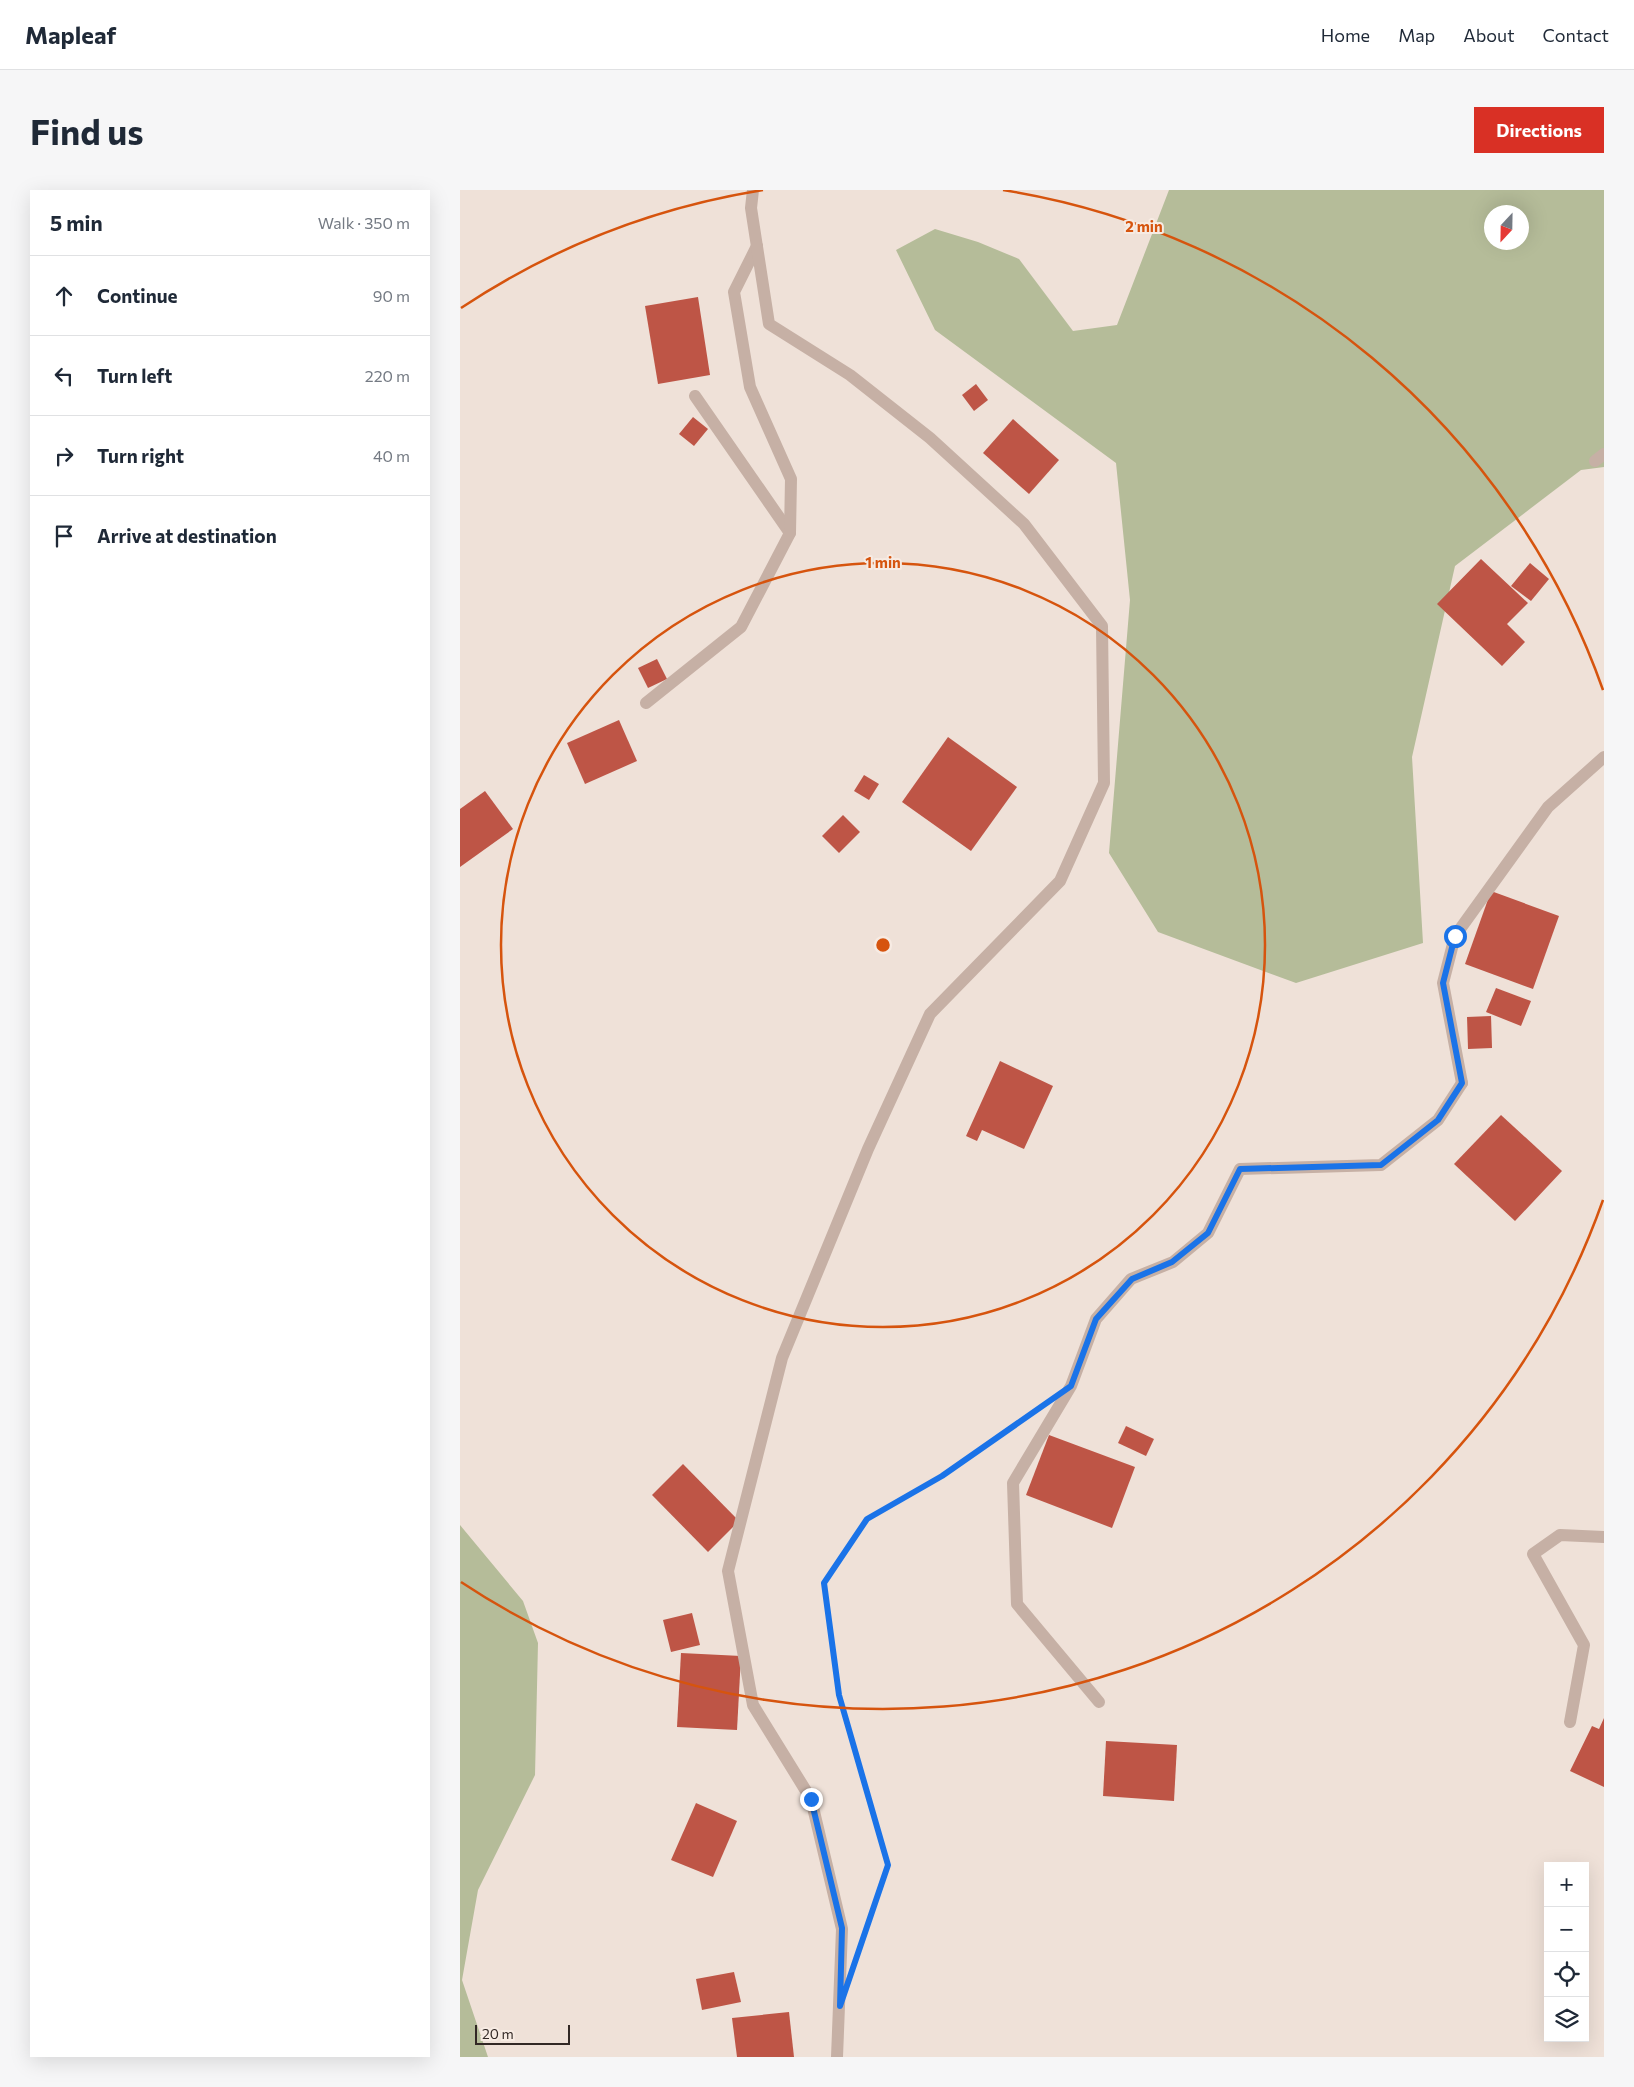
<!DOCTYPE html>
<html lang="en">
<head>
<meta charset="utf-8">
<style>
  body { margin:0; font-family:Commissioner,sans-serif; background:#f6f6f7; color:#1f2937 }
  .controls { position:absolute; right:15px; bottom:15px; display:grid; overflow:hidden; border-radius:0px; box-shadow:0 5px 20px #0002 }
  .controls button { width:45px; height:45px; display:grid; place-items:center; padding:0; border:0; border-bottom:1px solid #e0e1e3; background:#fff; color:#1f2937; font:25px sans-serif }
  .compass { position:absolute; left:1024px; top:15px; width:45px; height:45px; border-radius:50%; background:#fff; box-shadow:0 5px 20px #0002; rotate:202deg }
  .scale { position:absolute; left:15px; bottom:12px; width:95px; box-sizing:border-box; padding-left:5px; border:2px solid #322825; border-top:0; font-size:14px; line-height:18px; white-space:nowrap; color:#322825; -webkit-text-stroke:4px #f7ebe3; paint-order:stroke }
  .stop { position:absolute; width:15px; height:15px; margin:-11px; border:4px solid #1a73e8; border-radius:50%; background:#fff }
  .stop.end { background:#1a73e8; border-color:#fff; box-shadow:0 1px 5px #0008 }
  .list { margin:0; padding:0; list-style:none }
  h2 { display:flex; justify-content:space-between; align-items:center; height:65px; margin:0; padding:0 20px; font-size:21px }
  h2 small { font-size:16px; font-weight:400; color:#747a83 }
  .list li { display:grid; grid-template-columns:32px 1fr auto; gap:15px; align-items:center; box-sizing:border-box; height:80px; padding:0 20px; border-top:1px solid #e0e1e3 }
  .list b { display:block; font-size:19px; white-space:nowrap }
  .list em { font-size:16px; font-style:normal; color:#747a83 }
  .icon { flex:none; width:28px; height:28px; fill:none; stroke:currentColor; stroke-width:2; stroke-linecap:round; stroke-linejoin:round }
  .map { position:relative; flex:none; width:1144px; height:1867px; overflow:hidden; border-radius:0px }
  header { display:flex; align-items:center; gap:30px; box-sizing:border-box; height:70px; padding:0 25px; background:#fff; border-bottom:1px solid #e0e1e3 }
  header strong { font-size:24px }
  nav { display:flex; gap:28px; margin-inline-start:auto; font-size:18px }
  .intro { display:flex; align-items:center; justify-content:space-between; box-sizing:border-box; height:120px; padding:0 30px }
  h1 { margin:0; font-size:35px }
  .button { padding:12px 22px; border-radius:0px; background:#d93025; color:#fff; font-size:18px; font-weight:700 }
  main { display:flex; gap:30px; padding:0 30px }
  aside { flex:1; background:#fff; border-radius:0px; box-shadow:0 5px 20px #0002 }
  .map>svg:first-child { display:block }
</style>
</head>
<body>
<header>
<strong>Mapleaf</strong>
<nav><a>Home</a><a>Map</a><a>About</a><a>Contact</a></nav>
</header>
<div class="intro"><h1>Find us</h1><a class="button">Directions</a></div>
<main>
<aside>
<h2>5 min<small>Walk · 350 m</small></h2>
<ul class="list">
<li><svg class="icon" aria-label="ahead" viewBox="0 0 24 24"><path d="M12 20V5M6 11l6-6 6 6"/></svg><div><b>Continue</b></div><em>90 m</em></li>
<li><svg class="icon" aria-label="left" viewBox="0 0 24 24"><path d="M17 20v-9H6M10 6l-5 5 5 5"/></svg><div><b>Turn left</b></div><em>220 m</em></li>
<li><svg class="icon" aria-label="right" viewBox="0 0 24 24"><path d="M7 20v-9h11M14 6l5 5-5 5"/></svg><div><b>Turn right</b></div><em>40 m</em></li>
<li><svg class="icon" aria-label="arrive" viewBox="0 0 24 24"><path d="M6 21V4h12l-3 4 3 4H6"/></svg><div><b>Arrive at destination</b></div></li>
</ul>
</aside>
<div class="map">
<svg width="1144" height="1867" viewBox="0 0 1144 1867">
  <rect width="100%" height="100%" fill="#efe1d8"/>
  <g fill="#b5bc99" fill-rule="evenodd">
    <path d="M709 0H1144V277L1121 280 995 376 952 567 963 753 836 793 698 742 649 663 670 410 656 273 475 140 436 60 475 39 518 52 559 69 613 141 657 135ZM1032 22H1062V52H1032Z"/>
    <polygon points="0,1335 63,1411 78,1453 75,1585 18,1700 2,1790 28,1867 0,1867"/>
  </g>
  <g fill="#be5546">
    <polygon points="238,107 250,185 198,194 185,116"/>
    <polygon points="516,194 528,210 514,221 502,205"/>
    <polygon points="233,227 248,239 234,256 219,244"/>
    <polygon points="553,229 599,270 569,304 523,263"/>
    <polygon points="1021,369 1068,413 1047,434 1065,452 1042,476 977,414"/>
    <polygon points="1070,373 1089,389 1071,411 1051,396"/>
    <polygon points="197,469 207,489 188,498 178,478"/>
    <polygon points="159,530 177,571 125,594 107,553"/>
    <polygon points="488,547 557,597 511,661 442,612"/>
    <polygon points="404,585 419,594 409,610 394,601"/>
    <polygon points="25,601 53,639 0,677 0,619"/>
    <polygon points="383,625 400,642 379,663 362,646"/>
    <polygon points="1031,701 1099,726 1073,799 1005,774"/>
    <polygon points="1036,798 1071,811 1061,836 1026,822"/>
    <polygon points="1031,826 1032,858 1008,859 1007,827"/>
    <polygon points="540,871 593,896 564,959 522,940 517,951 506,946"/>
    <polygon points="1041,925 1102,981 1055,1031 994,974"/>
    <polygon points="666,1236 694,1249 686,1266 658,1253"/>
    <polygon points="589,1245 675,1277 652,1338 566,1305"/>
    <polygon points="223,1274 279,1331 248,1362 192,1305"/>
    <polygon points="232,1423 240,1455 211,1462 203,1430"/>
    <polygon points="221,1463 281,1466 277,1540 217,1537"/>
    <polygon points="1144,1528 1144,1597 1110,1581 1132,1536 1139,1539"/>
    <polygon points="646,1551 717,1555 714,1611 643,1606"/>
    <polygon points="236,1613 277,1631 253,1687 211,1670"/>
    <polygon points="274,1782 281,1812 242,1820 236,1789"/>
    <polygon points="329,1822 334,1867 277,1867 272,1828"/>
  </g>
  <g fill="none" stroke-linecap="round" stroke-linejoin="round">
    <polyline stroke="#b19a8f" stroke-width="3" stroke-dasharray="2.5 2.5" stroke-linecap="butt" points="406,1740 428,1675 379,1505 364,1393 407,1329 482,1286 563,1230"/>
    <g stroke="#c6b0a5" stroke-width="12">
      <polyline points="235,206 330,343"/>
      <polyline points="1135,271 1144,264"/>
      <polyline points="186,513 281,437 330,343 331,289 290,197 274,102 297,56"/>
      <polyline points="639,1512 557,1414 553,1293 611,1196 636,1129 671,1089 713,1072 748,1043 780,979 921,975 978,930 1002,893"/>
      <polyline points="1110,1532 1124,1455 1073,1364 1100,1345 1144,1347"/>
    </g>
    <g stroke="#c6b0a5" stroke-width="12">
      <polyline points="293,0 291,18 309,134 390,185 470,248 564,334 642,436 644,593 600,691 470,824 408,959 322,1168 268,1381 293,1515 351,1609 382,1739 377,1867"/>
      <polyline points="1002,893 983,793 995,746 1088,617 1144,567"/>
    </g>
  </g>
  <g fill="none" stroke-linecap="round" stroke-linejoin="round">
    <polyline stroke="#1a73e8" stroke-width="6" points="351,1609 382,1738 380,1816 428,1675 379,1505 364,1393 407,1329 482,1286 611,1196 636,1129 672,1089 712,1072 748,1043 780,979 921,975 978,930 1002,893 983,793 995,746"/>
  </g>
  <g fill="none" stroke="#d6540e" stroke-width="2.5">
    <circle cx="423" cy="755" r="382"/>
    <path d="M1143 1010A764 764 0 0 1 1 1392M1 118A764 764 0 0 1 303 0M543 0A764 764 0 0 1 1143 500"/>
  </g>
  <circle cx="423" cy="755" r="8" fill="#d6540e" stroke="#f7ebe3" stroke-width="2.5"/>
  <g font-size="15" text-anchor="middle" font-weight="bold" fill="#d6540e" stroke="#f7ebe3" stroke-width="4" stroke-linejoin="round" paint-order="stroke">
    <text x="684" y="42">2 min</text>
    <text x="423" y="378">1 min</text>
  </g>
</svg>
<div class="controls">
<button>+</button>
<button>−</button>
<button><svg class="icon" aria-label="locate" viewBox="0 0 24 24"><circle cx="12" cy="12" r="6"/><path d="M12 2v4M12 18v4M2 12h4M18 12h4"/></svg></button>
<button><svg class="icon" aria-label="layers" viewBox="0 0 24 24"><path d="M12 4l9 5-9 5-9-5zM3 14l9 5 9-5"/></svg></button>
</div>
<svg class="compass" viewBox="-18 -18 36 36"><path d="M0-13l5 13h-10z" fill="#e53935"/><path d="M0 13l5-13h-10z" fill="#747a83"/></svg>
<div class="scale">20 m</div>
<div class="stop" style="left:995px;top:746px"></div>
<div class="stop end" style="left:351px;top:1609px"></div>
</div>
</main>
</body>
</html>
